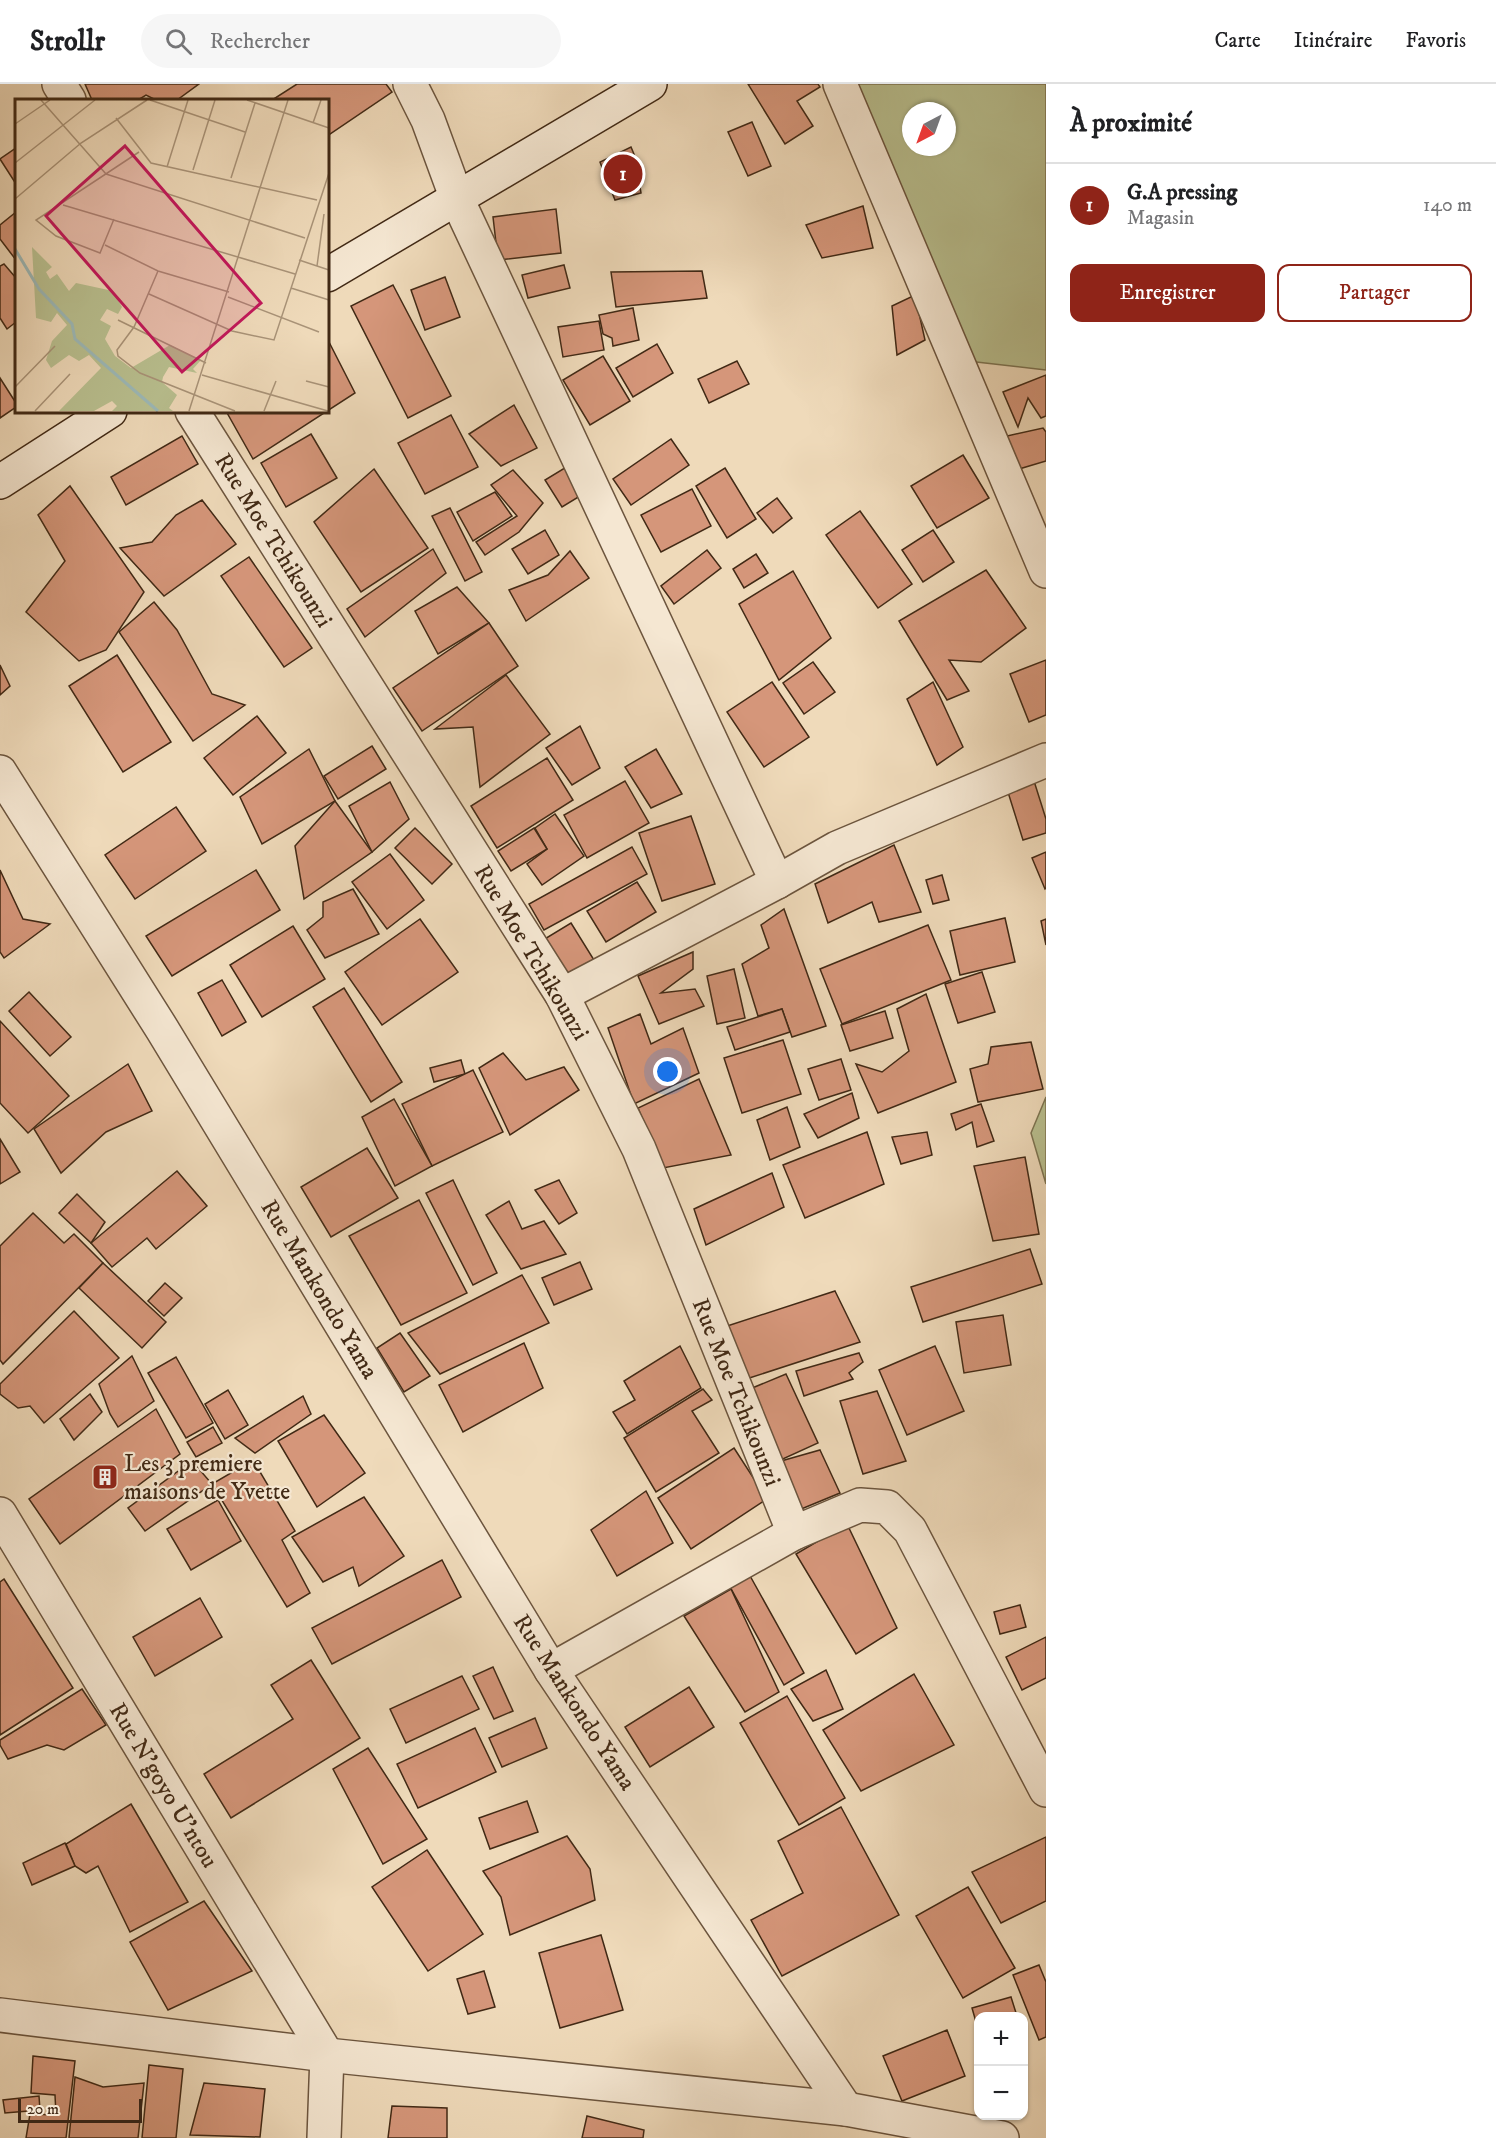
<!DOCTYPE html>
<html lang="fr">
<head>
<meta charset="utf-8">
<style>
  body { margin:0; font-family:"IM FELL DW Pica",serif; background:#f6f6f6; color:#202124 }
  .controls { position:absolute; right:18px; bottom:18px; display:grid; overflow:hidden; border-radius:12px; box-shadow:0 2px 4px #0004 }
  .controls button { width:54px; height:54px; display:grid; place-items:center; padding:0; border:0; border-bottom:2px solid #e0e0e0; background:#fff; color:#202124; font:30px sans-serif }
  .compass { position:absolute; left:902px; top:18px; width:54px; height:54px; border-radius:50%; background:#fff; box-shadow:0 2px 4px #0004; rotate:221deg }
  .scale { position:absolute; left:18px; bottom:15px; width:124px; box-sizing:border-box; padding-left:6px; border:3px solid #412915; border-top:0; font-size:16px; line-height:21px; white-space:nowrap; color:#412915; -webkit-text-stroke:4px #f5e7d2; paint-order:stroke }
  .you { position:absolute; left:668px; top:988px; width:21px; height:21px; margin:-15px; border:4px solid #fff; border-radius:50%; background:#1a73e8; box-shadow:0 0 0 9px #1a73e833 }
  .badge { display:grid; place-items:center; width:39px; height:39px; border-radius:50%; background:#8f2418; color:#fff; font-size:20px; font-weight:700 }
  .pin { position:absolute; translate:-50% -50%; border:3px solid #fff; box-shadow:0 2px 6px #0006 }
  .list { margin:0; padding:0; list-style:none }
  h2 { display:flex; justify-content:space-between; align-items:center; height:78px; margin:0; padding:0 24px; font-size:26px }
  h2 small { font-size:20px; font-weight:400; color:#757577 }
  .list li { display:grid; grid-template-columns:39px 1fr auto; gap:18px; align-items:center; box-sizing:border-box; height:84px; padding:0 24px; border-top:2px solid #e0e0e0 }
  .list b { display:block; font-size:22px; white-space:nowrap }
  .list p { margin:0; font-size:20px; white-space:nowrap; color:#757577 }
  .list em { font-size:20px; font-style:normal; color:#757577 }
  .actions { display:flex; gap:12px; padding:18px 24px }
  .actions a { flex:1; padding:14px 0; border:2px solid #8f2418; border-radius:12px; text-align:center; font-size:21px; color:#8f2418 }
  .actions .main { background:#8f2418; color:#fff }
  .icon { flex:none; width:33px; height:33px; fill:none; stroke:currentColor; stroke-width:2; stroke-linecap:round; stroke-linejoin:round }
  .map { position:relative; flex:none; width:1046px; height:2054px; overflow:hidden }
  header { display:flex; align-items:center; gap:36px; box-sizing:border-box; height:84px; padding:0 30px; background:#fff; border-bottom:2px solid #e0e0e0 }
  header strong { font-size:28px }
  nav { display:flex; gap:33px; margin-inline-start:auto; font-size:21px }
  .search { width:420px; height:54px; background:#f6f6f6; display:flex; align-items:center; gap:15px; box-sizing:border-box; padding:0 21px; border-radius:33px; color:#757577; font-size:22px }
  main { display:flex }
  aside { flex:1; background:#fff }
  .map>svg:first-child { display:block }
</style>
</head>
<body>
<header>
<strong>Strollr</strong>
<div class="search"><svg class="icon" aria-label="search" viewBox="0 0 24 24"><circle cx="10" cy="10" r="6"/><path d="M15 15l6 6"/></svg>Rechercher</div>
<nav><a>Carte</a><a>Itinéraire</a><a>Favoris</a></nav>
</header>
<main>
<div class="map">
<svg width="1046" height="2054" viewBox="0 0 1046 2054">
  <rect width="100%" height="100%" fill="#efdaba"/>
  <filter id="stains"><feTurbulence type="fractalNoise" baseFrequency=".00333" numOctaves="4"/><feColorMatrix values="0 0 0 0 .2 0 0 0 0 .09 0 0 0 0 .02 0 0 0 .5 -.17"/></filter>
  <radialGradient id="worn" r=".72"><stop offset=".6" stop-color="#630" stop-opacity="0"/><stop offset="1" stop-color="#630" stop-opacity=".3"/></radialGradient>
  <g fill="#b9c090" stroke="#7d7452" stroke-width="1.5" fill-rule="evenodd">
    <path d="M837 0H1046V286L959 276ZM911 27H947V63H911Z"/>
    <polygon points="1046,1013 1046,1100 1031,1049"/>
  </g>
  <g fill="#d5967a" stroke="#412915" stroke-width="1.5">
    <polygon points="85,0 199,0 177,16 156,16 146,11 138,16 92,16"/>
    <polygon points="297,0 386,0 392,8 327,52 327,16 272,16"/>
    <polygon points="748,0 818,0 820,3 797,17 813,42 785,60"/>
    <polygon points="752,38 771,82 748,92 728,48"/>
    <polygon points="631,63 641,87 638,91 641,109 615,116 600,78"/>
    <polygon points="16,64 16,100 0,75"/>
    <polygon points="863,122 873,164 822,174 806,141"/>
    <polygon points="556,125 561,169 498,176 493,133"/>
    <polygon points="16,128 16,176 0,155 0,141"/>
    <polygon points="4,180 16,194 16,238 7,245 0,234 0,182"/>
    <polygon points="564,181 570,204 528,214 522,191"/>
    <polygon points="702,187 707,214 616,223 611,188"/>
    <polygon points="445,193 460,233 425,246 411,206"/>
    <polygon points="393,201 451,312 408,334 351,222"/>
    <polygon points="915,211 925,256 897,271 892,222"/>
    <polygon points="633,224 639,256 613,262 612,254 603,250 599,231"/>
    <polygon points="599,237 604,266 563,273 558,243"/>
    <polygon points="329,258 355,309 253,375 226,327 327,327 327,260"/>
    <polygon points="657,260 673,289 633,313 616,284"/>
    <polygon points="603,272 630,317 590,341 563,296"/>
    <polygon points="737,277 749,300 709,319 698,295"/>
    <polygon points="1046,291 1046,332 1041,334 1028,314 1018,343 1003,308"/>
    <polygon points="0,294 16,319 16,323 0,334"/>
    <polygon points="514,321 537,364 501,382 469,350"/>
    <polygon points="451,331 478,383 425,410 398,359"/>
    <polygon points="1043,344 1046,348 1046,377 1019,385 1007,352"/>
    <polygon points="311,350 337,394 286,423 261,379"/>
    <polygon points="182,352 198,380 126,421 111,393"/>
    <polygon points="671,355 689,381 631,421 613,395"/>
    <polygon points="963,371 989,414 937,444 911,402"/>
    <polygon points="568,382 585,409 562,423 545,396"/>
    <polygon points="725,384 756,435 727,454 696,402"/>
    <polygon points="374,385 428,464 361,508 314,438"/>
    <polygon points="513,386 543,419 519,448 485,471 476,458 517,432 491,401"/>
    <polygon points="70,402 144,508 106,566 79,577 26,528 65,477 38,431"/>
    <polygon points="692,405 711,442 661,468 641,431"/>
    <polygon points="495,408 512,432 473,457 457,428"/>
    <polygon points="777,414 792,434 773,449 757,429"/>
    <polygon points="202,416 236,460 164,512 120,464 152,458 176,431"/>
    <polygon points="450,424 482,488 465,497 432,432"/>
    <polygon points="860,427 912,500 878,524 826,451"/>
    <polygon points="545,446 559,471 528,490 512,465"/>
    <polygon points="933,446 954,478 923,498 902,466"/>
    <polygon points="433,465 446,489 365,553 347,525"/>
    <polygon points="707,466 721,484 674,520 661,502"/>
    <polygon points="570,467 589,494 526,537 509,506 548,491"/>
    <polygon points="756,470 768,489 744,504 733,485"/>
    <polygon points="249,473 312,564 284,583 221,492"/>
    <polygon points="986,486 1026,544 981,578 949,576 969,607 947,616 899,537"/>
    <polygon points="793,487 831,554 779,596 739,520"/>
    <polygon points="457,503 489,539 438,570 415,527"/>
    <polygon points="154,518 177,546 212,610 245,621 193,657 119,548"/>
    <polygon points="489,539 518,582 422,647 393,604"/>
    <polygon points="117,571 171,658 123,688 69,602"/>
    <polygon points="1046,576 1046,631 1029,638 1010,590"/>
    <polygon points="813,578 835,608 804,630 783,599"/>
    <polygon points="0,581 10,602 0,611"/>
    <polygon points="506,591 550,650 480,703 473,643 435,645"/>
    <polygon points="772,598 809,653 764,683 727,628"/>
    <polygon points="933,598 963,663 937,681 907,615"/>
    <polygon points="257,632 286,669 233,711 204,674"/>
    <polygon points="580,642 600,684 572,701 546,664"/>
    <polygon points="372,662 386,685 338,715 324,692"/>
    <polygon points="309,665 335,717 262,760 240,713"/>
    <polygon points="656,665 682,710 651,724 625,683"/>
    <polygon points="547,674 573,716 497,764 471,722"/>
    <polygon points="625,697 649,739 587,774 564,731"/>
    <polygon points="1034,697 1046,735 1046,749 1023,756 1007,705"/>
    <polygon points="390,698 409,735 372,768 349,722"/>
    <polygon points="335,717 372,768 304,815 295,762"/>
    <polygon points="176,723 206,767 135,815 105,771"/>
    <polygon points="555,730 584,772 542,801 527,780 547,765 535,744"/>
    <polygon points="691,732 715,800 662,817 639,749"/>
    <polygon points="415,744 452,780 432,800 395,764"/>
    <polygon points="534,744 547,765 511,787 498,767"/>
    <polygon points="894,761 921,828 879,838 872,818 828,839 815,800"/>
    <polygon points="632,763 647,790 544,846 529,820"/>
    <polygon points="1046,768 1046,804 1045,805 1032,774"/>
    <polygon points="390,770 424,816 387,845 352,798"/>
    <polygon points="0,786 23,835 50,840 4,874 0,868"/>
    <polygon points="256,786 280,826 172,892 146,852"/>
    <polygon points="942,791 949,816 933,820 926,796"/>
    <polygon points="637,798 656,828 606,858 587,827"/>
    <polygon points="353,805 379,850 325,874 307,846 323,833 323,818"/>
    <polygon points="784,825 826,942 792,953 782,925 758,932 742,880 769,864 761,841"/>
    <polygon points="1005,834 1015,878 960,891 950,847"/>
    <polygon points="420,835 458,888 382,941 345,888"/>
    <polygon points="1046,835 1046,861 1041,837"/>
    <polygon points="571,839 594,876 566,894 543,856"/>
    <polygon points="928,841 951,896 842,940 820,885"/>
    <polygon points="293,842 325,895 262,933 230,881"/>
    <polygon points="693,868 693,885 661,909 695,905 704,922 659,940 638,892"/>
    <polygon points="734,885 745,934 717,940 707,892"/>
    <polygon points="982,888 995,928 958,939 945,900"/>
    <polygon points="222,896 246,938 222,952 198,909"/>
    <polygon points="344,904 402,998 371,1018 313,923"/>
    <polygon points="29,908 71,953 50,972 9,927"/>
    <polygon points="926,910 956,998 878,1029 856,980 882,988 909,967 897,925"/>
    <polygon points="782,925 790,948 735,966 727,943"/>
    <polygon points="885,927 893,954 850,967 841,941"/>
    <polygon points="640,930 651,960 683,944 699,989 634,1020 608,944"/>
    <polygon points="0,937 69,1012 28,1049 0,1019"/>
    <polygon points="783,956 801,1010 742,1029 724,974"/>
    <polygon points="1031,958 1043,1005 978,1018 970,985 988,980 991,963"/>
    <polygon points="503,969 526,996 564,983 579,1006 510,1051 479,984"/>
    <polygon points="841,975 851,1006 819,1016 808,985"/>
    <polygon points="461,976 465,990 434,998 430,984"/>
    <polygon points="128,980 152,1027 106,1048 61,1089 34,1045"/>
    <polygon points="473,986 503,1048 432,1082 402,1020"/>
    <polygon points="699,995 731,1071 663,1084 638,1024"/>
    <polygon points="852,1009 859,1034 818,1054 804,1030"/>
    <polygon points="394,1015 432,1082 395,1102 362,1033"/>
    <polygon points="981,1020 994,1057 977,1063 972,1038 956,1046 951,1030"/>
    <polygon points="787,1023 800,1063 770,1076 757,1036"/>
    <polygon points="867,1048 884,1100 805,1134 783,1081"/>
    <polygon points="927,1048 932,1071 901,1080 892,1053"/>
    <polygon points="0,1055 20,1088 0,1100"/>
    <polygon points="367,1064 398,1114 331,1153 301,1103"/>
    <polygon points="1025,1073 1039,1150 993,1157 974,1082"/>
    <polygon points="177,1087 207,1122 156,1165 147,1154 112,1183 91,1159"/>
    <polygon points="772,1089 784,1123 706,1161 694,1125"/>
    <polygon points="453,1096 497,1189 473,1201 426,1109"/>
    <polygon points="559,1096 577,1129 559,1140 535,1106"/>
    <polygon points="77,1110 105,1138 91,1159 59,1129"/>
    <polygon points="419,1116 467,1209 401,1241 349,1152"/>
    <polygon points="509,1117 522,1145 544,1137 566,1170 521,1185 486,1131"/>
    <polygon points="33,1129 64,1159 74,1150 103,1179 3,1280 0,1276 0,1162"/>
    <polygon points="1030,1165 1042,1200 923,1238 911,1203"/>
    <polygon points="580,1178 592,1205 554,1221 542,1194"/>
    <polygon points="103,1179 166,1238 142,1264 79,1204"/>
    <polygon points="522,1191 549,1239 440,1290 408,1249"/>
    <polygon points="165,1199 182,1214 164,1232 148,1217"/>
    <polygon points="835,1207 860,1258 740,1297 718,1245"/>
    <polygon points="74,1227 119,1274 44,1339 30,1322 18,1324 0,1310 0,1300"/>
    <polygon points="1003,1231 1011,1281 964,1289 956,1238"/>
    <polygon points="400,1249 430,1292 404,1308 377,1264"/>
    <polygon points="524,1259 543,1304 463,1348 439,1301"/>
    <polygon points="680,1262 701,1304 627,1350 613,1328 635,1316 624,1297"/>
    <polygon points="935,1262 964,1327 907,1351 879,1286"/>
    <polygon points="859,1269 863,1278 849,1289 853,1295 804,1312 796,1287"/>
    <polygon points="132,1272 154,1317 118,1343 110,1330 99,1300"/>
    <polygon points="176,1273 213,1339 186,1354 148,1289"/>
    <polygon points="786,1290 818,1359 774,1379 745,1307"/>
    <polygon points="703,1305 712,1316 692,1327 719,1369 656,1408 624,1354"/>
    <polygon points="228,1306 248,1341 225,1355 205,1320"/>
    <polygon points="877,1307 906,1377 863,1390 840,1317"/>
    <polygon points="90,1310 102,1328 74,1356 60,1335"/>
    <polygon points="303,1312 311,1330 255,1369 235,1354"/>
    <polygon points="156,1325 180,1370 60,1460 29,1415"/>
    <polygon points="324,1331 365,1389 317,1423 278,1357"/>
    <polygon points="213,1343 222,1359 196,1373 187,1358"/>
    <polygon points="734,1364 767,1415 691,1465 658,1414"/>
    <polygon points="820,1366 840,1409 794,1428 774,1379"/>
    <polygon points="253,1376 295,1447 282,1456 310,1509 287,1523 212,1400"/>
    <polygon points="192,1377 212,1400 145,1447 128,1424"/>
    <polygon points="646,1407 673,1459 617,1492 591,1446"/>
    <polygon points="364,1413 404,1472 359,1502 353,1483 323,1498 292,1453"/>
    <polygon points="218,1416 241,1457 191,1486 167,1445"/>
    <polygon points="847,1440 897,1544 856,1570 796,1470"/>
    <polygon points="442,1476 461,1513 332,1580 312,1544"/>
    <polygon points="749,1490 804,1589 784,1601 729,1501"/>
    <polygon points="4,1495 73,1604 0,1651 0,1498"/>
    <polygon points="731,1505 779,1608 745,1628 684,1532"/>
    <polygon points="200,1514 222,1553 155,1592 133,1553"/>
    <polygon points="1020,1521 1026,1543 1000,1550 994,1528"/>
    <polygon points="1046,1553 1046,1594 1022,1606 1006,1573"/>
    <polygon points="311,1576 360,1654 231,1734 204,1690 293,1635 271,1601"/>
    <polygon points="493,1583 513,1627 494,1635 473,1592"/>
    <polygon points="826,1586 843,1625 813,1637 791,1605"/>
    <polygon points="914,1590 954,1661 861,1707 823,1646"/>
    <polygon points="462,1592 479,1625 406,1659 390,1625"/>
    <polygon points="689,1603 714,1643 650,1683 625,1643"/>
    <polygon points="82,1605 106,1641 64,1666 47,1661 8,1675 0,1661 0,1656"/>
    <polygon points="787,1612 845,1714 799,1741 740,1639"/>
    <polygon points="535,1634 547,1664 502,1683 489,1654"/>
    <polygon points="475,1644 496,1688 418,1724 397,1680"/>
    <polygon points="368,1664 427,1755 383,1780 333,1685"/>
    <polygon points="527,1717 538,1748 490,1765 479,1734"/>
    <polygon points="131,1720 188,1818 130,1848 98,1782 86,1789 75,1782 66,1760"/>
    <polygon points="841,1723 899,1831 782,1892 751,1836 803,1809 778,1757"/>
    <polygon points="567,1752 590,1785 595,1816 510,1851 501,1813 483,1787"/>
    <polygon points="1046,1753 1046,1817 1001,1839 972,1788"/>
    <polygon points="65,1759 75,1782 32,1801 23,1779"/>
    <polygon points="427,1766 483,1850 428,1887 372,1803"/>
    <polygon points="968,1803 1015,1884 963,1914 916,1832"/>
    <polygon points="204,1817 252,1887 168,1926 130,1858"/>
    <polygon points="601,1851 623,1926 560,1944 539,1869"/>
    <polygon points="1039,1881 1046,1898 1046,1953 1039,1956 1013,1891"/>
    <polygon points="484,1887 495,1923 468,1930 457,1895"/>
    <polygon points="1011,1913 1017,1932 978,1932 978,1945 972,1924"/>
    <polygon points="947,1946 965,1992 902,2017 883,1972"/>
    <polygon points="33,1972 75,1977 66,2054 26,2054 30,2030 56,2031 55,2011 31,2009"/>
    <polygon points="149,1981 183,1985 176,2054 142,2054"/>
    <polygon points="75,1993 103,2003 144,1999 138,2054 69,2054"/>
    <polygon points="204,1999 265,2005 260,2053 190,2051"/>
    <polygon points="39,2012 40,2026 5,2029 3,2016"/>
    <polygon points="392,2022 447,2024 447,2054 388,2054"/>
    <polygon points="587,2032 644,2046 643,2054 582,2054"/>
  </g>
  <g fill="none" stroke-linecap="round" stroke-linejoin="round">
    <g stroke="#6c553e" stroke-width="36">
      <g id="street">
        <polyline points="59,0 69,16"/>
        <polyline points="410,0 428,36 457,115 777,798"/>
        <polyline points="840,0 1046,487"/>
        <polyline points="192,327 562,911 639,1065 794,1449"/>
        <polyline points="0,688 162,945 551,1586 846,2025"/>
        <polyline points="562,911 777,798 837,764 1046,676"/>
        <polyline points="0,1430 327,1971"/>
        <polyline points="551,1586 794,1449 860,1421 887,1423 910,1446 1046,1706"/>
        <polyline points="0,1931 327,1971 846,2025 1002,2054"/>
        <polyline points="324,2054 327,1971"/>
      </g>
    </g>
    <g stroke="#412915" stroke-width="36">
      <g id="secondary">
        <polyline points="327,191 650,0"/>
        <polyline points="0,398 110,327"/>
      </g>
    </g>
    <use href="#street" stroke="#f5e7d2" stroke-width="33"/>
    <use href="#secondary" stroke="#f5e7d2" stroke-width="33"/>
  </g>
  <defs>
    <g id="building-square" transform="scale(1.35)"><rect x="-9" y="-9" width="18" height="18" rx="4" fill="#8f2418" stroke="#f5e7d2"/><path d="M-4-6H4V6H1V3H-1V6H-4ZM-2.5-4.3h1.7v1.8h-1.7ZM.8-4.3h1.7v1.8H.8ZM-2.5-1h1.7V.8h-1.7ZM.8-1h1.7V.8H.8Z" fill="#fff"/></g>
  </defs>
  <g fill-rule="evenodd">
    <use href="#building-square" x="105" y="1393"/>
  </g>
  <g text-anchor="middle" stroke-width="4.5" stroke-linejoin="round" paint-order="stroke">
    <g font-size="24" fill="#412915" stroke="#f5e7d2">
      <text transform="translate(274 456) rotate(58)" y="8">Rue Moe Tchikounzi</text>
      <text transform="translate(532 868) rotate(59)" y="8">Rue Moe Tchikounzi</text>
      <text transform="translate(320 1205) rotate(59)" y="8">Rue Mankondo Yama</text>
      <text transform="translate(737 1308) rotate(68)" y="8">Rue Moe Tchikounzi</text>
      <text transform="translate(575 1618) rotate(57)" y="8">Rue Mankondo Yama</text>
      <text transform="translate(164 1701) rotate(59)" y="8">Rue N'goyo U'ntou</text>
    </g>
    <g font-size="24" fill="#412915" stroke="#f5e7d2" text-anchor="start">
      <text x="124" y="1387">Les 3 premiere<tspan x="124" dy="28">maisons de Yvette</tspan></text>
    </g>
  </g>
  <g transform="translate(15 15)">
    <rect width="314" height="314" fill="#efdaba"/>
    <path d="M17 148 37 168 31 173 35 180 42 175 54 192 61 184 98 192 107 208 103 215 92 210 85 221 96 227 90 240 100 257 116 269 155 246 186 261 178 270 182 274 154 268 148 278 147 283 162 296 154 309 158 312H97L102 307 97 302 79 312H44L86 269 74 256 64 262 54 256 36 269 31 261 37 242 52 226 42 214 36 223 21 219Z" fill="#b9c090"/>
    <path fill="none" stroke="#9cb9b8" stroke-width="3" d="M0 150 24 190 57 225 60 240 143 312"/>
    <path fill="none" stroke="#a99378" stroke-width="1.5" d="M26 1 91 75M135 1 230 33M232 1 314 29M101 19 136 64 302 101M298 24 306 1M0 25 35 1M0 64 80 1M152 68 173 1M178 71 200 1M91 75 290 139M216 79 240 4M0 100 66 44 132 1M48 106 280 175M99 120 85 154 41 137 21 121 124 53M90 146 143 172 214 193M284 161 314 171M302 167 309 115M143 172 119 228 102 251 103 257 125 274 220 312M276 189 314 201M134 195 217 232 259 241 314 74M213 198 304 233M103 221 191 264M187 276 313 312M291 282 314 288M0 288 40 247M20 312 55 275M174 312 273 1M249 312 261 282"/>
    <path fill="#c2185b" fill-opacity="0.15" stroke="#c2185b" stroke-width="3" d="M110 47 246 204 167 273 31 117Z"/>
    <rect width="314" height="314" fill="none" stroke="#412915" stroke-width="3"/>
  </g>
  <rect width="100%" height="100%" filter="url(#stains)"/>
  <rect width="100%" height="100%" fill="url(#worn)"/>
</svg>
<div class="controls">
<button>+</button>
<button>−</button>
</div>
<svg class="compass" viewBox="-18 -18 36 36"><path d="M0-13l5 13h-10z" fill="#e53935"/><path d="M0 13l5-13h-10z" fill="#757577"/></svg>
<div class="scale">20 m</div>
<div class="you"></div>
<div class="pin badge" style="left:623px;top:90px">1</div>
</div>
<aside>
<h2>À proximité<small></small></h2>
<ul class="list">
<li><span class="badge">1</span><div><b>G.A pressing</b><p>Magasin</p></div><em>140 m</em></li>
</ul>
<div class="actions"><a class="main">Enregistrer</a><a>Partager</a></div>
</aside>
</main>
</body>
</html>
